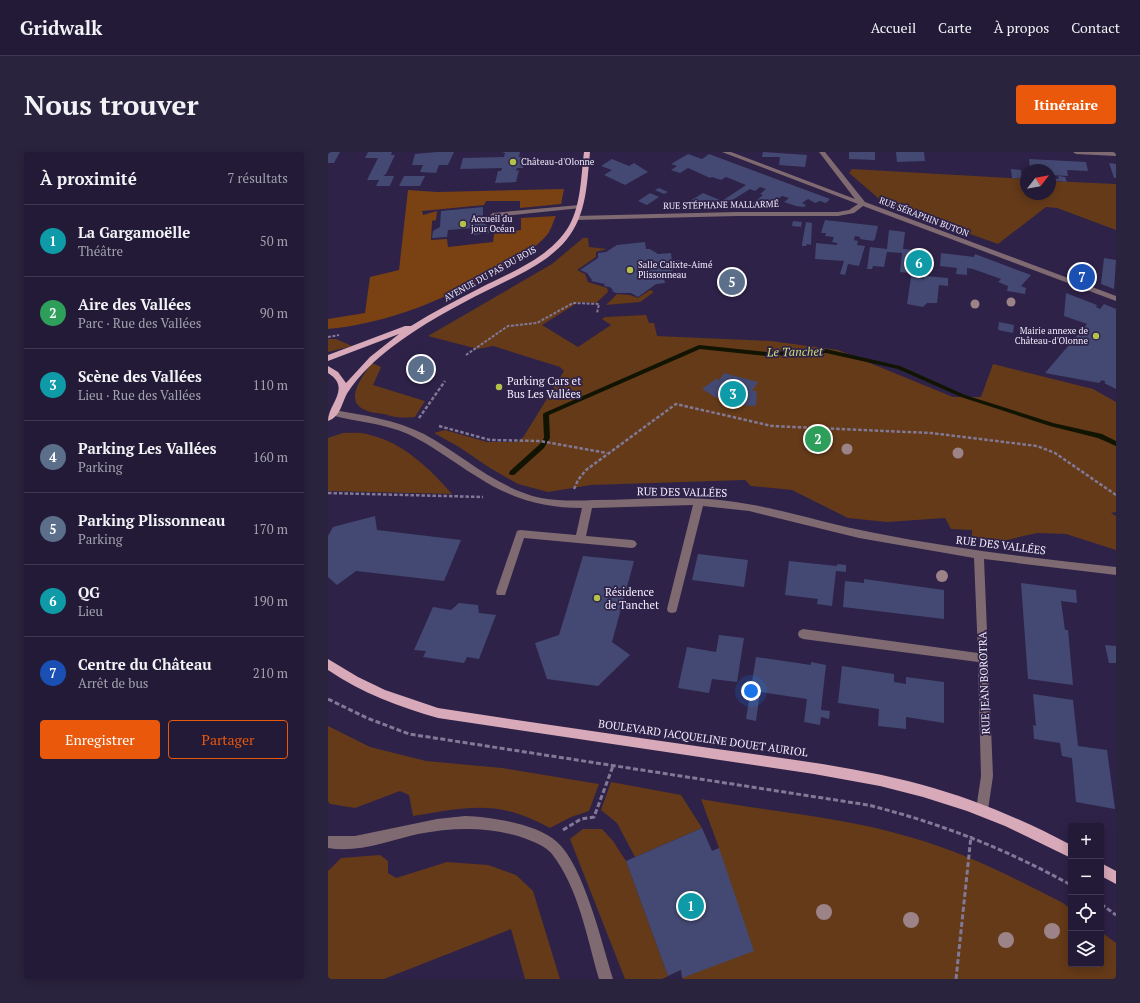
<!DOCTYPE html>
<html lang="fr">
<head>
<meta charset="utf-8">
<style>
  body { margin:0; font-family:"PT Serif",serif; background:#2a233e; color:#f1f3f6 }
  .controls { position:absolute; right:12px; bottom:12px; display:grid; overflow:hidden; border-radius:4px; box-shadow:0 2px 10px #0003 }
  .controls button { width:36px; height:36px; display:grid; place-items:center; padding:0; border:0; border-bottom:1px solid #3f3851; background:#221a36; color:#f1f3f6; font:20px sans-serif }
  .compass { position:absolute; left:692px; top:12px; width:36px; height:36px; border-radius:50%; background:#221a36; box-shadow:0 2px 10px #0003; rotate:59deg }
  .you { position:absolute; left:423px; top:539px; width:14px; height:14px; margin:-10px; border:3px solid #fff; border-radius:50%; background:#1a73e8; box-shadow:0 0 0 6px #1a73e833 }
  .badge { display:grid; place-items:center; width:26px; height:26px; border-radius:50%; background:#ea580c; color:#fff; font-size:13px; font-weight:700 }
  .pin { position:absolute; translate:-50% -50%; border:2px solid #fff; box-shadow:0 1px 4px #0006 }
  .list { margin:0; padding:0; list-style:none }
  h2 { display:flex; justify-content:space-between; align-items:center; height:52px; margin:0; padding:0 16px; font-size:17px }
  h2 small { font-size:13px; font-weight:400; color:#a2a1ad }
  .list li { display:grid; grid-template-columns:26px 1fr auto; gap:12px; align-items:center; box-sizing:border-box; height:72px; padding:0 16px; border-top:1px solid #3f3851 }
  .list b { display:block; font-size:15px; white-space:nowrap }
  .list p { margin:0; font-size:13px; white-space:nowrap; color:#a2a1ad }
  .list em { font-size:13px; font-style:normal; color:#a2a1ad }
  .actions { display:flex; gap:8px; padding:12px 16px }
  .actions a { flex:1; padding:9px 0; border:1px solid #ea580c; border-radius:4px; text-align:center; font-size:14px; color:#ea580c }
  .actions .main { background:#ea580c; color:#fff }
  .icon { flex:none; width:22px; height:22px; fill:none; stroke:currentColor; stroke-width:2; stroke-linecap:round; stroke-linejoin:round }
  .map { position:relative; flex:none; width:788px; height:827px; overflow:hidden; border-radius:4px }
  header { display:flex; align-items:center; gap:24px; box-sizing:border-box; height:56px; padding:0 20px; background:#221a36; border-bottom:1px solid #3f3851 }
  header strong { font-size:19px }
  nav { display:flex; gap:22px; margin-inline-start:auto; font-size:14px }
  .intro { display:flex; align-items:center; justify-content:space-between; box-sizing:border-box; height:96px; padding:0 24px }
  h1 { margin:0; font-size:28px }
  .button { padding:10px 18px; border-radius:4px; background:#ea580c; color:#fff; font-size:14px; font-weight:700 }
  main { display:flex; gap:24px; padding:0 24px }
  aside { flex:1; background:#221a36; border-radius:4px; box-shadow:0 2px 10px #0003 }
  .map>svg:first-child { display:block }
</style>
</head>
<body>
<header>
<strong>Gridwalk</strong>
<nav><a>Accueil</a><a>Carte</a><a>À propos</a><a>Contact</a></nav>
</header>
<div class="intro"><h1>Nous trouver</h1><a class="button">Itinéraire</a></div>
<main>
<aside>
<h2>À proximité<small>7 résultats</small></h2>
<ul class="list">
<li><span class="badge" style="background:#0f9aa8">1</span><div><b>La Gargamoëlle</b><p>Théâtre</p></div><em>50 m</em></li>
<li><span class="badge" style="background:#2e9e5b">2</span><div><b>Aire des Vallées</b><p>Parc · Rue des Vallées</p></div><em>90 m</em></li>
<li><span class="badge" style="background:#0f9aa8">3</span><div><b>Scène des Vallées</b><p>Lieu · Rue des Vallées</p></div><em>110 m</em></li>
<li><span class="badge" style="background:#5c6f8a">4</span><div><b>Parking Les Vallées</b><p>Parking</p></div><em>160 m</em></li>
<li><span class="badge" style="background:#5c6f8a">5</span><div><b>Parking Plissonneau</b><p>Parking</p></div><em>170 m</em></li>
<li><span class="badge" style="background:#0f9aa8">6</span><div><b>QG</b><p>Lieu</p></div><em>190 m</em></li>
<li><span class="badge" style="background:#1a4fb4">7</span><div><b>Centre du Château</b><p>Arrêt de bus</p></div><em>210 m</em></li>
</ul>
<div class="actions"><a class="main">Enregistrer</a><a>Partager</a></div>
</aside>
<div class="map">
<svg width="788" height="827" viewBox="0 0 788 827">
  <rect width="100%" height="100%" fill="#2e2248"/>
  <g fill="#643a19">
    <polygon points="524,17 698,27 698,42 722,42 722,29 788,32 788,78 729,56 718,55 670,92 556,51 521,21"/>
    <polygon points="255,86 260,86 261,95 279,97 268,100 268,105 249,118 257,122 260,130 279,136 280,140 268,151 251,150 214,173 250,195 283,173 274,167 277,165 318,163 321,171 326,171 329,184 443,189 510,198 625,245 653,245 665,212 765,237 788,250 788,360 783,361 788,364 788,398 738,382 709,381 670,390 644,387 644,378 623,377 617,366 559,370 520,366 464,338 423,334 417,328 263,333 220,340 190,332 162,316 131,295 106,281 117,278 159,290 190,290 196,284 236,219 232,215 165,194 150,197 100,184 224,112"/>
    <polygon points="322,138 326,140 312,150 278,153 289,142 302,143 310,146"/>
    <polygon points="0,187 8,187 24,194 0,200"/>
    <path d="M44 211 53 215 45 233 97 249 87 265C72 266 69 266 56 262 49 261 42 261 35 257 16 247 36 222 44 211Z"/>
    <path d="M15 281C23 281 34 280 42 283 76 291 102 317 124 342L0 339V286Z"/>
    <path d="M0 574 42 595 98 609 174 616 271 632 261 659 243 665 222 676C170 647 140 655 85 664L81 643 72 639 27 656 2 652 0 649Z"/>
    <polygon points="283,630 353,643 374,676 307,705 289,671 273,658"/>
    <path d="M373 647C443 660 516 665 585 686 638 701 686 726 735 751L743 757V812H773V780L788 791V827H355L391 696Z"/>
    <polygon points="255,677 274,677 285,689 298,709 340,824 334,827 297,827 242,687"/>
    <polygon points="52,703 60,709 60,721 68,726 119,710 160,713 188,723 205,739 232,827 197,827 183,777 56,827 0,827 0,719 13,706"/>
  </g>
  <path fill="#7a4213" d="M236 37 233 52 192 56V49H158L156 53 94 59 95 63 109 59 108 68 104 69 103 88 119 87 120 95 165 90 166 82 193 78V66L228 64C225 70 223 78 219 83 206 98 189 107 172 116 118 147 62 171 0 177V167L37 161 42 125 71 118 80 38 109 40Z"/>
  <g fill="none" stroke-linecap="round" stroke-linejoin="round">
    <polygon fill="#111401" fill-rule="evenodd" points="371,193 439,200 498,197 572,214 637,243 725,271 774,282 788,289 788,294 770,286 722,274 633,245 570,217 498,201 439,204 372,197 221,263 222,286 216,296 186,323 182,323 181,321 182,319 212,292 216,286 215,262 216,261"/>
  </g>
  <g fill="#434972">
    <polygon points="0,0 12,0 6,11 0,11"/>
    <polygon points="40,0 64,0 63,3 67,3 58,22 55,24 66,24 62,34 48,34 51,28 39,28 50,6 37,6"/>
    <polygon points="109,0 126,0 120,13 111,13 108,21 92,20 95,13 84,13 87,2"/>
    <polygon points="174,0 192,0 191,5 197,5 195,16 189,16 188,19 191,18 188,30 167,31 170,19 173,19 174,16 132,17 135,6 176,5 177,1"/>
    <polygon points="435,0 479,3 477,15 451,13 452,5 434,5"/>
    <polygon points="521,0 547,0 547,8 521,7"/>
    <polygon points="568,0 596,0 597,9 569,10"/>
    <polygon points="360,2 374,7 381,2 502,47 498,51 492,49 487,51 480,47 474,51 478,53 476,55 468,54 456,50 461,46 454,44 440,54 421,54 435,43 432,42 438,37 432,35 427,39 422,37 395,54 352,55 375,41 394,49 418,33 398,25 393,28 384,25 382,26 360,16 352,21 343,18 349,14 343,12"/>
    <polygon points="284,7 301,14 306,11 320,20 297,33 276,23 284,18 273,14"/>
    <polygon points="701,7 758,10 760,19 739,18 740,24 722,23 722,18 702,17"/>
    <polygon points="781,11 788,12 788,26 786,26"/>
    <polygon points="683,17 693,18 693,22 698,22 698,27 684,26"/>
    <polygon points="76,24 97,24 92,34 71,34"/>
    <polygon points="730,24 737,25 739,30 722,28 722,26 731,27"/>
    <polygon points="331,36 340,40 336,42 327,38"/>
    <polygon points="322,41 331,45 319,53 310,49"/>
    <polygon points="155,55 155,71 161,74 161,81 146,83 146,76 120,78 119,85 104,86 105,79 112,75 113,59"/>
    <polygon points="497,68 550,74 547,87 545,89 532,87 532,85 527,84 526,88 530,89 529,93 537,94 531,114 520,112 517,123 512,122 516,109 487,107 488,91 509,93 509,91 504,90 506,85 497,84 498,81 493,81"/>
    <polygon points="465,69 474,70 473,75 464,74"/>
    <polygon points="478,70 484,71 483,93 479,92 478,94 474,94 474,92"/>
    <polygon points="561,78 577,80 575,97 586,98 585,102 599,104 597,123 572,120 574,101 559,100 556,115 545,114 544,117 539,117 542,95 559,97"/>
    <polygon points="317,90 318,97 322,97 330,102 343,101 344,109 353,108 355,117 345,118 336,126 337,131 328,132 310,145 303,141 288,141 284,139 285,138 282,135 276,134 277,132 263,129 264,128 259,121 252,118 270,106 270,101 278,100 289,93"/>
    <polygon points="613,101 646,105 647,102 703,123 693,134 698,136 697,142 679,139 680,134 670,130 673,127 645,117 639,116 639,123 628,122 629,116 612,114"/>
    <polygon points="776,106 788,108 786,137 773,132"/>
    <polygon points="345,121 350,122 340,128 340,125"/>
    <polygon points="596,124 620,126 620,134 611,133 609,151 599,151 595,155 579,152 583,125 596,127"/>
    <polygon points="738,141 769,153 768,155 772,157 776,152 788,157 788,237 776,231 778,230 774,228 771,231 717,221 759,172 736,164"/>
    <polygon points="671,170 686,173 685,181 670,178"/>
    <polygon points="396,221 430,230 424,239 429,239 428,254 413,253 387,245 374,237 389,226 391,229"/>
    <polygon points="47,364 49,378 133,388 116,429 28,419 9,433 0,425 0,384 5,375"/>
    <polygon points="370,402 420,408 416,435 364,428"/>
    <polygon points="255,404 306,409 284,490 302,503 270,534 219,527 207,491 231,483"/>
    <polygon points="461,409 509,414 509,412 518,413 518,420 508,419 504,454 489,452 490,447 457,443"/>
    <polygon points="536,427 616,438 616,467 515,455 517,429 536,431"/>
    <polygon points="693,431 748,438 749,451 733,449 737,478 740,478 745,533 700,527"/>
    <polygon points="131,451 150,453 151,461 168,463 151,507 139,505 136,511 95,505 98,499 86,498 105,455 123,458"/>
    <polygon points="391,483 416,486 409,530 384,527 381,541 350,536 359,495 388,500"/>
    <polygon points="777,493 788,494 788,511 781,511"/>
    <polygon points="428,505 483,513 483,510 498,513 493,558 502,559 501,567 493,565 492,573 476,570 479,547 432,540 428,569 418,567"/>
    <polygon points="514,514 566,522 566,530 578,532 578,525 616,530 616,571 578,565 578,577 550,574 551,557 510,551"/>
    <polygon points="705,542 745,548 750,594 779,598 787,657 748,650 744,606 734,604 732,591 706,587 705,573 708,574"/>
    <polygon points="374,676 384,699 391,696 426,799 354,826 353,818 340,824 298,709"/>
  </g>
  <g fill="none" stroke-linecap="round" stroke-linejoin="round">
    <g stroke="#827996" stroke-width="2" stroke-dasharray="3 1.5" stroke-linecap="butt">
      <polyline points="0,185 11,183"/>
      <polyline points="138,203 180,174 209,171 245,151 271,152 269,161"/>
    </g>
    <g stroke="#827996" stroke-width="2.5" stroke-dasharray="3.5 2" stroke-linecap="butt">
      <polyline points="91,266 117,229"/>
      <polyline points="111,274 162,288 212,289 279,301"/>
      <polyline points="246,337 250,328 258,318 348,252 444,274 603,281 709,294 727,301 788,343"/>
      <polyline points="0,341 155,345"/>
    </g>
    <g stroke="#827996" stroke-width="3" stroke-dasharray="5 2.5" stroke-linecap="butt">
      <path d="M0 547 39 566 81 582 540 653C612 671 678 697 743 733"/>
      <polyline points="235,678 253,667 266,665 285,614"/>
      <polyline points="773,752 788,763"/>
      <polyline points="628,827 643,684"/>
    </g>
    <g fill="#806a71" fill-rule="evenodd">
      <polygon points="394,0 403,0 527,47 491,0 497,0 537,50 788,144 788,149 535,54 526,61 510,64 409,64 248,68 245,66 248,64 409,60 510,60 521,58 530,52"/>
      <polygon points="745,0 788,0 788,4 748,2"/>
      <polygon points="251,53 253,54 253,56 165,65 162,63 165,61"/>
      <path d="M6 258C36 263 68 268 96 282 135 303 168 336 213 346 230 349 248 349 266 348 310 348 355 343 400 349 449 355 498 372 547 381 626 397 707 406 788 415V423L656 407 665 624 660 658 658 662 654 664 650 662 648 658 653 624 650 510 475 487 471 485 470 482 471 479 475 477 650 501 646 406 531 386 421 359 375 354 349 457 348 460 344 461 340 460 339 457 365 353 264 356 258 384 304 388 307 389 309 392 307 395 304 396 196 386 177 443H169L168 440 189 379 192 378 248 383 254 356C215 356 181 346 148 324 125 310 104 293 80 282 55 271 29 270 3 263L2 261Z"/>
      <path d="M137 664C164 665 209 672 229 690 256 714 274 792 285 827H271C259 786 251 737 224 702 218 695 209 691 201 688 165 674 127 675 90 682 61 689 30 701 0 696V684H27L109 667Z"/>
    </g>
    <g fill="#d7a9b9" fill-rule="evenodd">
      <path d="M256 0H262C259 30 259 62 239 87 219 112 186 125 158 139 126 155 93 173 64 195 48 207 31 223 20 240 14 249 13 265 0 269 0 252 24 236 0 221V214L10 220 18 231 42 205 71 182 0 209V203L77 174H83C105 160 129 148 152 136 183 120 222 106 241 74 253 53 253 24 256 0Z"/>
      <path d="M0 507 30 525 57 538 110 556C200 570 291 583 382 596 453 606 525 614 595 633 646 647 696 668 743 693V706L677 674 639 659 595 645 552 634 486 622 110 566C71 555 34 541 0 518Z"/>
      <polygon points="773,711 788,719 788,732 773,724"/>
    </g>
  </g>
  <g fill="#9b8387">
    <circle cx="683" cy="150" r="4.5"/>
    <circle cx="647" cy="152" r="4.5"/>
    <circle cx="519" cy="297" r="5.5"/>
    <circle cx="630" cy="301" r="5.5"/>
    <circle cx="614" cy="424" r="6"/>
    <circle cx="496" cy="760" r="8"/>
    <circle cx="583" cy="768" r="8"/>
    <circle cx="724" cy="779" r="8"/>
    <circle cx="678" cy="788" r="8"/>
  </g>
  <g fill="#b3c24b" stroke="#2e2248" stroke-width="1.5">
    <circle cx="185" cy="10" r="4"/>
    <circle cx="135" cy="72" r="4"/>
    <circle cx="302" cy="118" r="4"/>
    <circle cx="768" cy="184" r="4"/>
    <circle cx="171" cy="235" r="4"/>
    <circle cx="269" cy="446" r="4"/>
  </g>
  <g text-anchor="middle" stroke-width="3.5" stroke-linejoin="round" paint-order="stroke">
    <g font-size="9" fill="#f0ecfc" stroke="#2e2248" text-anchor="start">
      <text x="193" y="13">Château-d'Olonne</text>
      <text x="143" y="70">Accueil du<tspan x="143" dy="10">jour Océan</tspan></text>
      <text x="310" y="116">Salle Calixte-Aimé<tspan x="310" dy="10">Plissonneau</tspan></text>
      <text x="760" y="182" text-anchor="end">Mairie annexe de<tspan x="760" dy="10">Château-d'Olonne</tspan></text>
    </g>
    <g font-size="9" fill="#f0ecfc" stroke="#2e2248">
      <text transform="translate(393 53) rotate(-1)" y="3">RUE STÉPHANE MALLARMÉ</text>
      <text transform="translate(596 65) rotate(21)" y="3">RUE SÉRAPHIN BUTON</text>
      <text transform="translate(162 122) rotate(-29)" y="3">AVENUE DU PAS DU BOIS</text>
    </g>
    <g font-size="11" fill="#f0ecfc" stroke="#2e2248" text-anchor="start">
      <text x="179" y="233">Parking Cars et<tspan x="179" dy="13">Bus Les Vallées</tspan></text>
      <text x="277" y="444">Résidence<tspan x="277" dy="13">de Tanchet</tspan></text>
    </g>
    <g font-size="11" fill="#f0ecfc" stroke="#2e2248">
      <text transform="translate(354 340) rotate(1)" y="4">RUE DES VALLÉES</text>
      <text transform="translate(673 393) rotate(7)" y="4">RUE DES VALLÉES</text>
      <text transform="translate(656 531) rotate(-92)" y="4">RUE JEAN BOROTRA</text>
      <text transform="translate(375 586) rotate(8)" y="4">BOULEVARD JACQUELINE DOUET AURIOL</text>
    </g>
    <g font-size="12" font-style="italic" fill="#ccdc77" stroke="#2e2248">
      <text transform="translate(467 200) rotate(-1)" y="4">Le Tanchet</text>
    </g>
  </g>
</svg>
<div class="controls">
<button>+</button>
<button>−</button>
<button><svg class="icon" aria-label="locate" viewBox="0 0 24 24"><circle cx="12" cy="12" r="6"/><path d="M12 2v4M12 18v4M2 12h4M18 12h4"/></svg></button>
<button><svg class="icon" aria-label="layers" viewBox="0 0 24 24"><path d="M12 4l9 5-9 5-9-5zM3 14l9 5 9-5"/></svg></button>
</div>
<svg class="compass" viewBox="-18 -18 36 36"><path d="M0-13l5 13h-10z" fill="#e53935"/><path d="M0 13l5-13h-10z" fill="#a2a1ad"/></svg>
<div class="you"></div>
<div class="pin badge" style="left:363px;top:754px;background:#0f9aa8">1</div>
<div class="pin badge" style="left:490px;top:287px;background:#2e9e5b">2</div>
<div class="pin badge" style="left:405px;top:242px;background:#0f9aa8">3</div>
<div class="pin badge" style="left:93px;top:217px;background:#5c6f8a">4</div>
<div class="pin badge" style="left:404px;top:130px;background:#5c6f8a">5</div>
<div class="pin badge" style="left:591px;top:111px;background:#0f9aa8">6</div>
<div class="pin badge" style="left:754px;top:125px;background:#1a4fb4">7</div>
</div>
</main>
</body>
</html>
